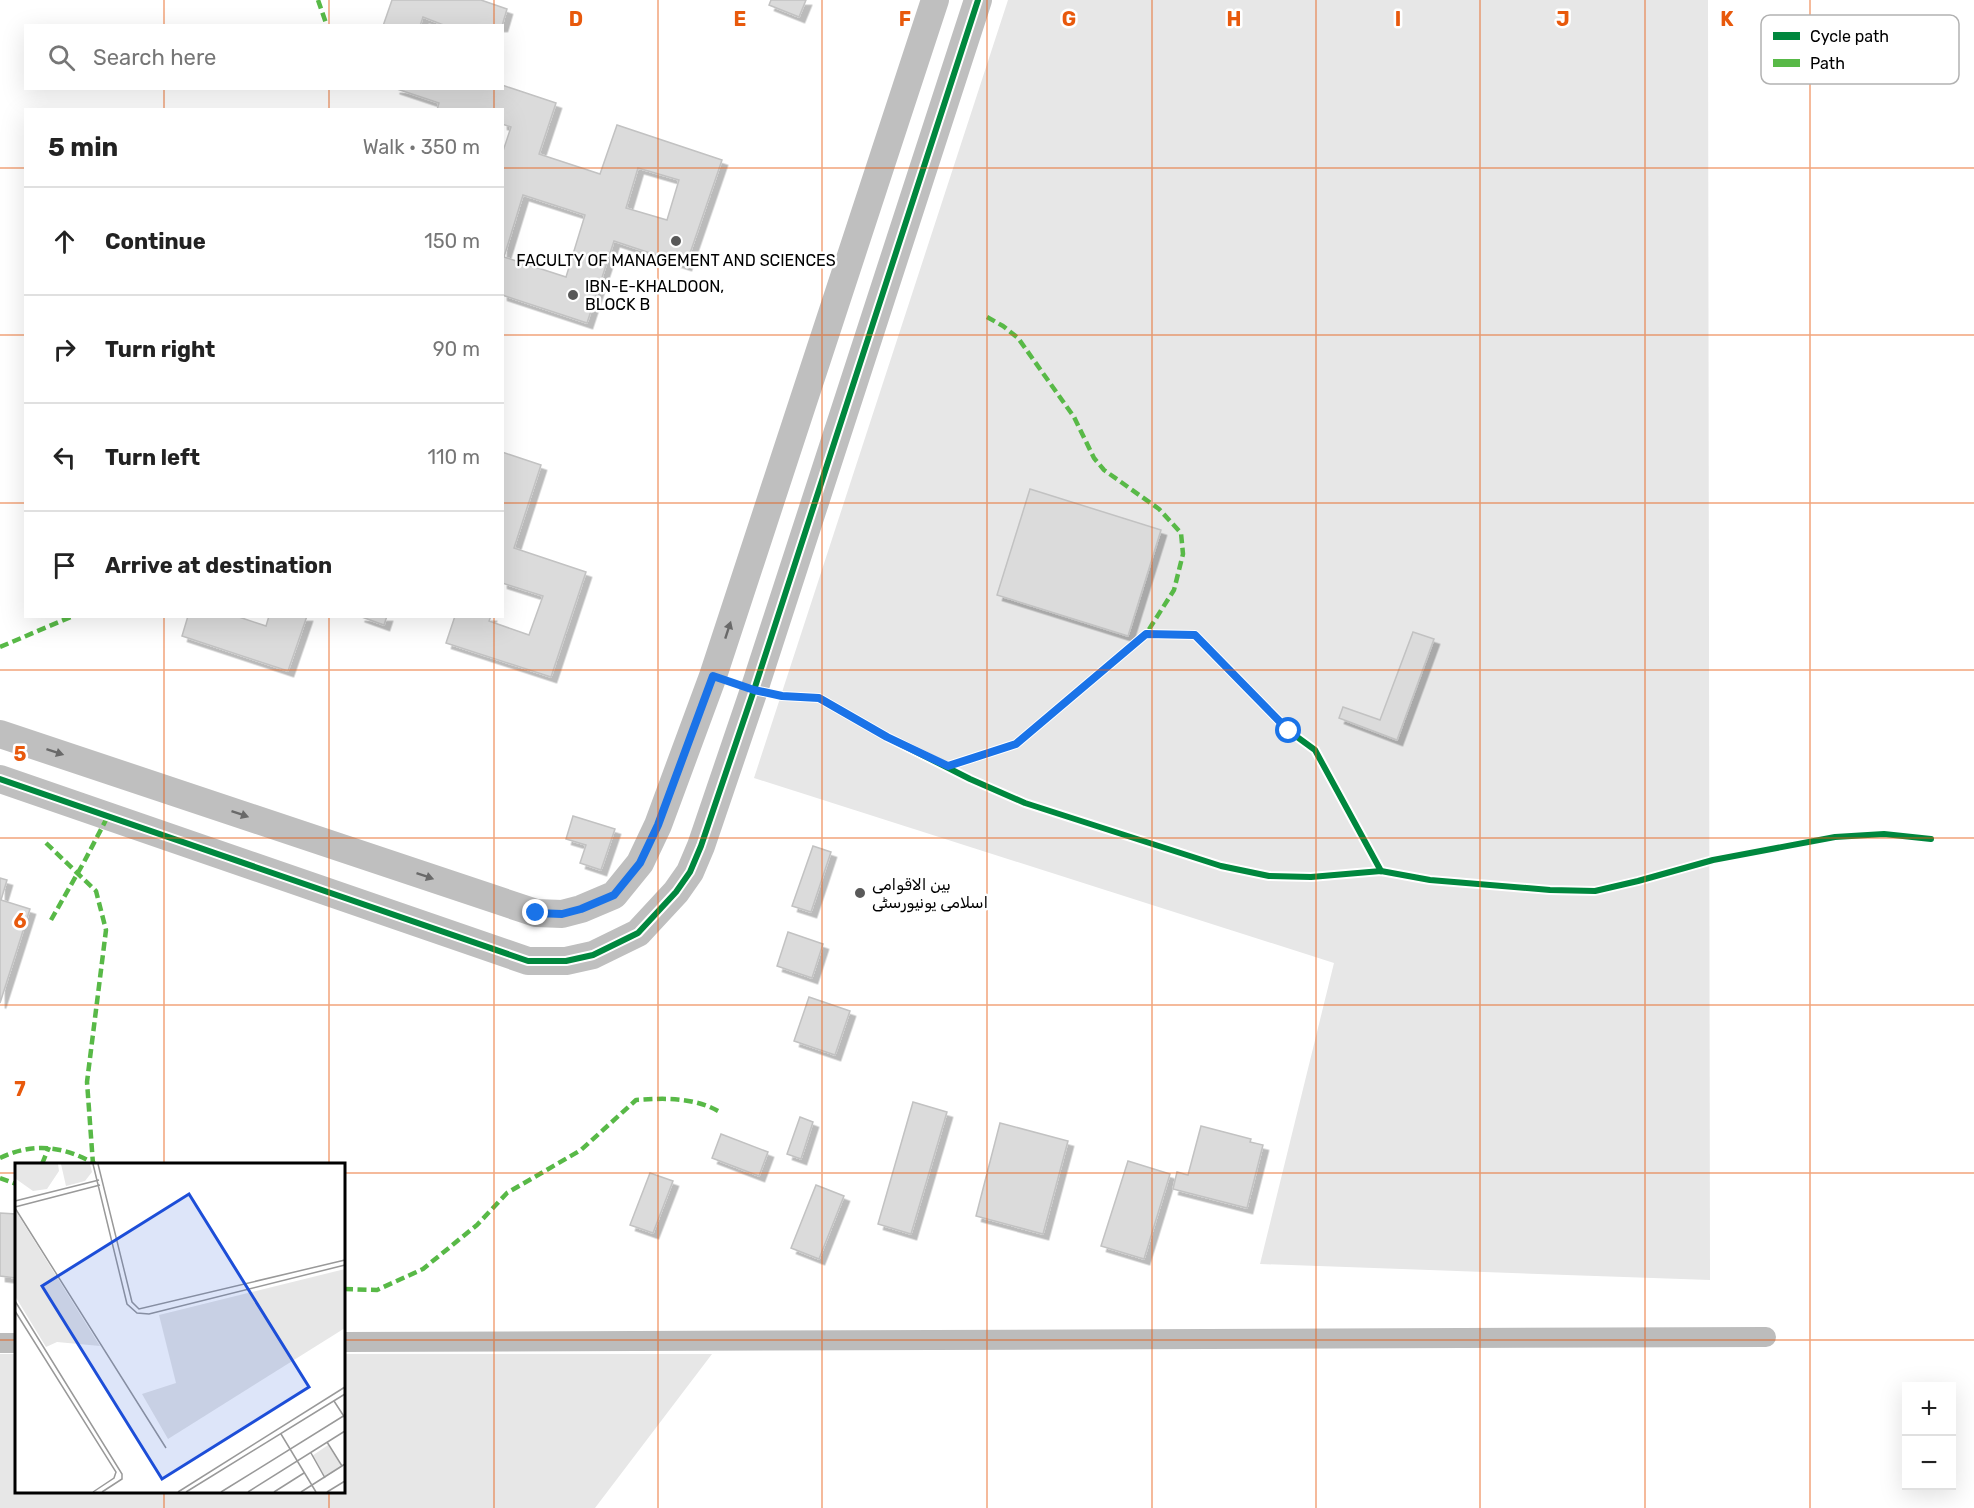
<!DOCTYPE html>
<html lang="en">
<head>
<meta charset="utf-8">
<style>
  body { margin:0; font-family:Rubik,Vazirmatn,sans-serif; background:#f2f2f2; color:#222 }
  .controls { position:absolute; right:18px; bottom:18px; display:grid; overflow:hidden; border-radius:0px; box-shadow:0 6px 24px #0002 }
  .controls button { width:54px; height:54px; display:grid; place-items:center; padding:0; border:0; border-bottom:2px solid #e0e0e0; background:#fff; color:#222; font:30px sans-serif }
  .stop { position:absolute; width:18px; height:18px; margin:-14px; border:4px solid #1a73e8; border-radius:50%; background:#fff }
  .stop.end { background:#1a73e8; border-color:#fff; box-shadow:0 2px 6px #0008 }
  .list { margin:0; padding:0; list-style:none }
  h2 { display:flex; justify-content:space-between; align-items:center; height:78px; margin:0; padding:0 24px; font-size:26px }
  h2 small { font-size:20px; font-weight:400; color:#767676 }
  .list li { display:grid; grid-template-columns:39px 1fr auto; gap:18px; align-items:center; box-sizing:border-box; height:108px; padding:0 24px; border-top:2px solid #e0e0e0 }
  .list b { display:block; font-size:22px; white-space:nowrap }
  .list em { font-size:20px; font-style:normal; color:#767676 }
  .icon { flex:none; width:33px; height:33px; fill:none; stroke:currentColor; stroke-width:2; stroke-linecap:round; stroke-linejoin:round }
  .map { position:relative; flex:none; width:1974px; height:1508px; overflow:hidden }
  .search { position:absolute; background:#fff; box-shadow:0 6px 24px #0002; left:24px; top:24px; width:480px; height:66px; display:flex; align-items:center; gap:15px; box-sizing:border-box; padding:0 21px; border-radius:0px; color:#767676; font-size:22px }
  .panel { position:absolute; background:#fff; box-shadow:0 6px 24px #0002; left:24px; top:108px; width:480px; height:510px; border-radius:0px }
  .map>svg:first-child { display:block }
</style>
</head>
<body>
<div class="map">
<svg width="1974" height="1508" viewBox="0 0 1974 1508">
  <defs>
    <filter id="shadow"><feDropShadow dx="5.5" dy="5.5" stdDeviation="0" flood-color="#0004"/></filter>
  </defs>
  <rect width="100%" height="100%" fill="#fff"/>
  <g fill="#e7e7e7">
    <polygon points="1008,0 1708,0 1710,1280 1260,1264 1334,963 754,778"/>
    <polygon points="0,1354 16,1354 16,1492 344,1492 344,1354 712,1354 595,1508 0,1508"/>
  </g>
  <g fill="#dbdbdb" stroke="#c2c2c2" stroke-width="1.5" fill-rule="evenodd" filter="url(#shadow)">
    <polygon points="392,0 481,0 507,9 502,26 446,26 423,17 420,26 383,26"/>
    <polygon points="771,0 806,0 799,17 769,5"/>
    <path d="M502 85 556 103 539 154 600 174 617 125 722 160 686 265 614 241 587 323 502 295V154L511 127 502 124V110H437L439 103 394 88H502ZM638 168 679 180 667 220 626 208ZM523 195 585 215 566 277 504 257Z"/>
    <polygon points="502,452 541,465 514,548 586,572 551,677 446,643 455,616 491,616 489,621 529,635 543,596 502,583"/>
    <polygon points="1030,489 1161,530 1128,636 997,595"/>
    <polygon points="188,616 236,616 266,626 269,616 307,616 288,671 182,636"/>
    <polygon points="359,616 387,616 384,625"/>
    <polygon points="1413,632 1434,639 1397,740 1339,718 1343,707 1380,720"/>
    <polygon points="573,816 615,829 601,870 580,863 586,845 566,839"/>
    <polygon points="813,846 831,852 811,912 792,906"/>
    <polygon points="0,878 7,880 1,900 30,909 0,1003"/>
    <polygon points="788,932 823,944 812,978 777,966"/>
    <polygon points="809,997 850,1011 835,1055 794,1041"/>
    <polygon points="913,1102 947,1112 911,1234 878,1224"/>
    <polygon points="800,1117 813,1122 801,1159 787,1154"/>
    <polygon points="1000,1123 1068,1141 1043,1234 976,1216"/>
    <polygon points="1201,1126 1251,1139 1250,1142 1263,1145 1247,1208 1173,1189 1177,1172 1188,1175"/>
    <polygon points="721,1134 768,1152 759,1176 712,1158"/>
    <polygon points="1128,1161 1170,1174 1144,1259 1101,1246"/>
    <polygon points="650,1173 673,1181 653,1233 630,1225"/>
    <polygon points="816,1185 844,1196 819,1259 791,1248"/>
    <polygon points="0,1213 16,1214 16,1278 0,1276"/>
  </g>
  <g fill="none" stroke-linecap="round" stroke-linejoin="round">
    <g stroke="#bcbcbc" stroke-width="20">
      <polyline points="344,1342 1766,1337"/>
      <polyline points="0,1343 16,1343"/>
    </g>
    <g stroke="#bfbfbf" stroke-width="28">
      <polyline points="0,734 536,913 562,914 581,909 614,895 640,863 658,825 713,676 935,0"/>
      <polyline points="0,779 528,961 566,961 593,955 638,933 676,892 690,872 701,846 754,690 978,0"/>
    </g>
    <g stroke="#58b947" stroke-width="4.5" stroke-dasharray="9 4.5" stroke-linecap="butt">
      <polyline points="318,0 327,26"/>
      <polyline points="987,317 1003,326 1018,338 1074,417 1094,458 1104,470 1159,509 1181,533 1183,554 1174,590 1146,634"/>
      <polyline points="0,647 73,616"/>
      <polyline points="46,843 96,891 106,930 87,1082 93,1164"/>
      <polyline points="51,920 84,862 108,816"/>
      <path d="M0 1158C33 1142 64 1146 95 1164"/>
      <polyline points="42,1164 49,1147"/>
      <polyline points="0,1178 16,1184"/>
      <path d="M344 1289 377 1290 423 1269 477 1225 507 1193 581 1150 636 1100C665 1098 694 1097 720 1112"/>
    </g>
    <g stroke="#fff" stroke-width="10">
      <g id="cycleway">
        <polyline points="754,690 782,696 819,698 887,737 970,779 1025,803 1221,866 1269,876 1311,877 1381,871 1430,880 1550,890 1595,891 1638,881 1713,860 1835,837 1884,834 1931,839"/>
        <polyline points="948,766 1016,744 1146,634 1195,635 1289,731 1315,750 1381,871"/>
        <polyline points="0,779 528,961 566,961 593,955 638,933 676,892 690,872 701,846 754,690 978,0"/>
      </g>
    </g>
    <use href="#cycleway" stroke="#00873e" stroke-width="6"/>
  </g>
  <defs><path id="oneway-solid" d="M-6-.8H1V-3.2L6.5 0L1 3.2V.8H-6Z" transform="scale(1.5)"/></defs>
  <g fill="#696969">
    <use href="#oneway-solid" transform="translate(728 630) rotate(-72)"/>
    <use href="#oneway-solid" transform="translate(55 752) rotate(18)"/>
    <use href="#oneway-solid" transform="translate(240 814) rotate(19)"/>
    <use href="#oneway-solid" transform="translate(425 876) rotate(19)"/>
  </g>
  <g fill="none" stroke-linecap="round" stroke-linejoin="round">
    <polyline stroke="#1a73e8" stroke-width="8" points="536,913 562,914 581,909 614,895 640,863 658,825 713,676 754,690 782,696 819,698 887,737 948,766 1016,744 1146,634 1195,635 1289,731"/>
  </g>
  <path fill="none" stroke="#e8590c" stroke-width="1.5" stroke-opacity="0.55" d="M164 0V26M329 0V26M494 0V26M658 0V1508M822 0V1508M987 0V1508M1152 0V1508M1316 0V1508M1480 0V1508M1645 0V1508M1810 0V1508M164 88V110M329 88V110M494 88V110M0 168H26M502 168H1974M0 335H26M502 335H1974M0 503H26M502 503H1974M164 616V1164M329 616V1164M494 616V1508M0 670H1974M0 838H1974M0 1005H1974M0 1173H16M344 1173H1974M0 1340H16M344 1340H1974M164 1492V1508M329 1492V1508"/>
  <g fill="#595959" stroke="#fff" stroke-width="2">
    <circle cx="676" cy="241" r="6"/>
    <circle cx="573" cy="295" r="6"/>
    <circle cx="860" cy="893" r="6"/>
  </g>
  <g text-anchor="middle" stroke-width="5" stroke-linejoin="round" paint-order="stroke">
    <g font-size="16" fill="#000" stroke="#fff" text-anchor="start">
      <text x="676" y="266" text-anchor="middle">FACULTY OF MANAGEMENT AND SCIENCES</text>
      <text x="585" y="292">IBN-E-KHALDOON,<tspan x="585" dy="18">BLOCK B</tspan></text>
      <text x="872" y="890">بین الاقوامی<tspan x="872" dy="18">اسلامی یونیورسٹی</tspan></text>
    </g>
  </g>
  <g transform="translate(15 1163)">
    <rect width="330" height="330" fill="#fff"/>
    <path d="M0 1H43L44 8 32 26 18 28 1 16ZM46 1H75L77 9 70 18 51 23ZM0 47 85 183 42 179 31 184 0 133ZM330 106V165L153 276 127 231 161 220 144 152ZM313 282 327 304 310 314 297 293Z" fill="#e7e7e7"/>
    <path fill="none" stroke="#999" stroke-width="1.5" d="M78 1 112 141 122 150 134 151 330 102M83 1 117 139 124 146 330 97M0 38 84 17M0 44 85 22M0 45 151 285M0 138 107 311V316L87 329M0 148 101 309 99 315 78 329M319 238 330 255M266 271 301 329M312 279 327 303M296 290 310 315M163 329 330 224M171 329 330 231M206 329 330 252M233 329 330 268M259 329 289 310M286 329 330 301M312 329 330 318"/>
    <path fill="#1d4ed8" fill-opacity="0.15" stroke="#1d4ed8" stroke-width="3" d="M174 31 294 224 147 316 27 123Z"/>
    <rect width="330" height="330" fill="none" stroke="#000" stroke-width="3"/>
  </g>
  <rect x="1761" y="15" width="198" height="69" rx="9" fill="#fff" stroke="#b2b2b2" stroke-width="1.5"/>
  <rect x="1773" y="32" width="27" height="8" fill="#00873e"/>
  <rect x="1773" y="59" width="27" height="8" fill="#58b947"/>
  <g font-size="16" fill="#000">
    <text x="1810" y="42">Cycle path</text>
    <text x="1810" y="69">Path</text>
  </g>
  <g font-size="20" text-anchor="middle" font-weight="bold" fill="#e8590c" stroke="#fff" stroke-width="5" stroke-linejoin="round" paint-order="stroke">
    <text x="576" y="26">D</text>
    <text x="740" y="26">E</text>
    <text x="905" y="26">F</text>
    <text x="1069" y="26">G</text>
    <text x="1234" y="26">H</text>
    <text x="1398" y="26">I</text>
    <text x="1563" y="26">J</text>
    <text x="1727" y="26">K</text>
    <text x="20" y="761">5</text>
    <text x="20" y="928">6</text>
    <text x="20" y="1096">7</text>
  </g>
</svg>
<div class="controls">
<button>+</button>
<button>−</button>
</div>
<div class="stop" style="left:1289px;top:731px"></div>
<div class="stop end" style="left:536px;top:913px"></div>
<div class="search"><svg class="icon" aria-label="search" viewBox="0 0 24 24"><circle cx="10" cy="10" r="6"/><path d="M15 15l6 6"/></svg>Search here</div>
<section class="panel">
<h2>5 min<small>Walk · 350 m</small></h2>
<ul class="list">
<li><svg class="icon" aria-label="ahead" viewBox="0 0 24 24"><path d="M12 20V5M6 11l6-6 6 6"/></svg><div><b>Continue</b></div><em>150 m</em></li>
<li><svg class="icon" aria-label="right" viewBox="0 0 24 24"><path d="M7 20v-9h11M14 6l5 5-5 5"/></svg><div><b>Turn right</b></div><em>90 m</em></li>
<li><svg class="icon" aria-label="left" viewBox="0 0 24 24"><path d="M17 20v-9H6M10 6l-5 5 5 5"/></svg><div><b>Turn left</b></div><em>110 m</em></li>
<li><svg class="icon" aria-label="arrive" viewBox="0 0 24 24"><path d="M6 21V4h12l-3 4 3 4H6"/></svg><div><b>Arrive at destination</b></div></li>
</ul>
</section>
</div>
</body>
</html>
